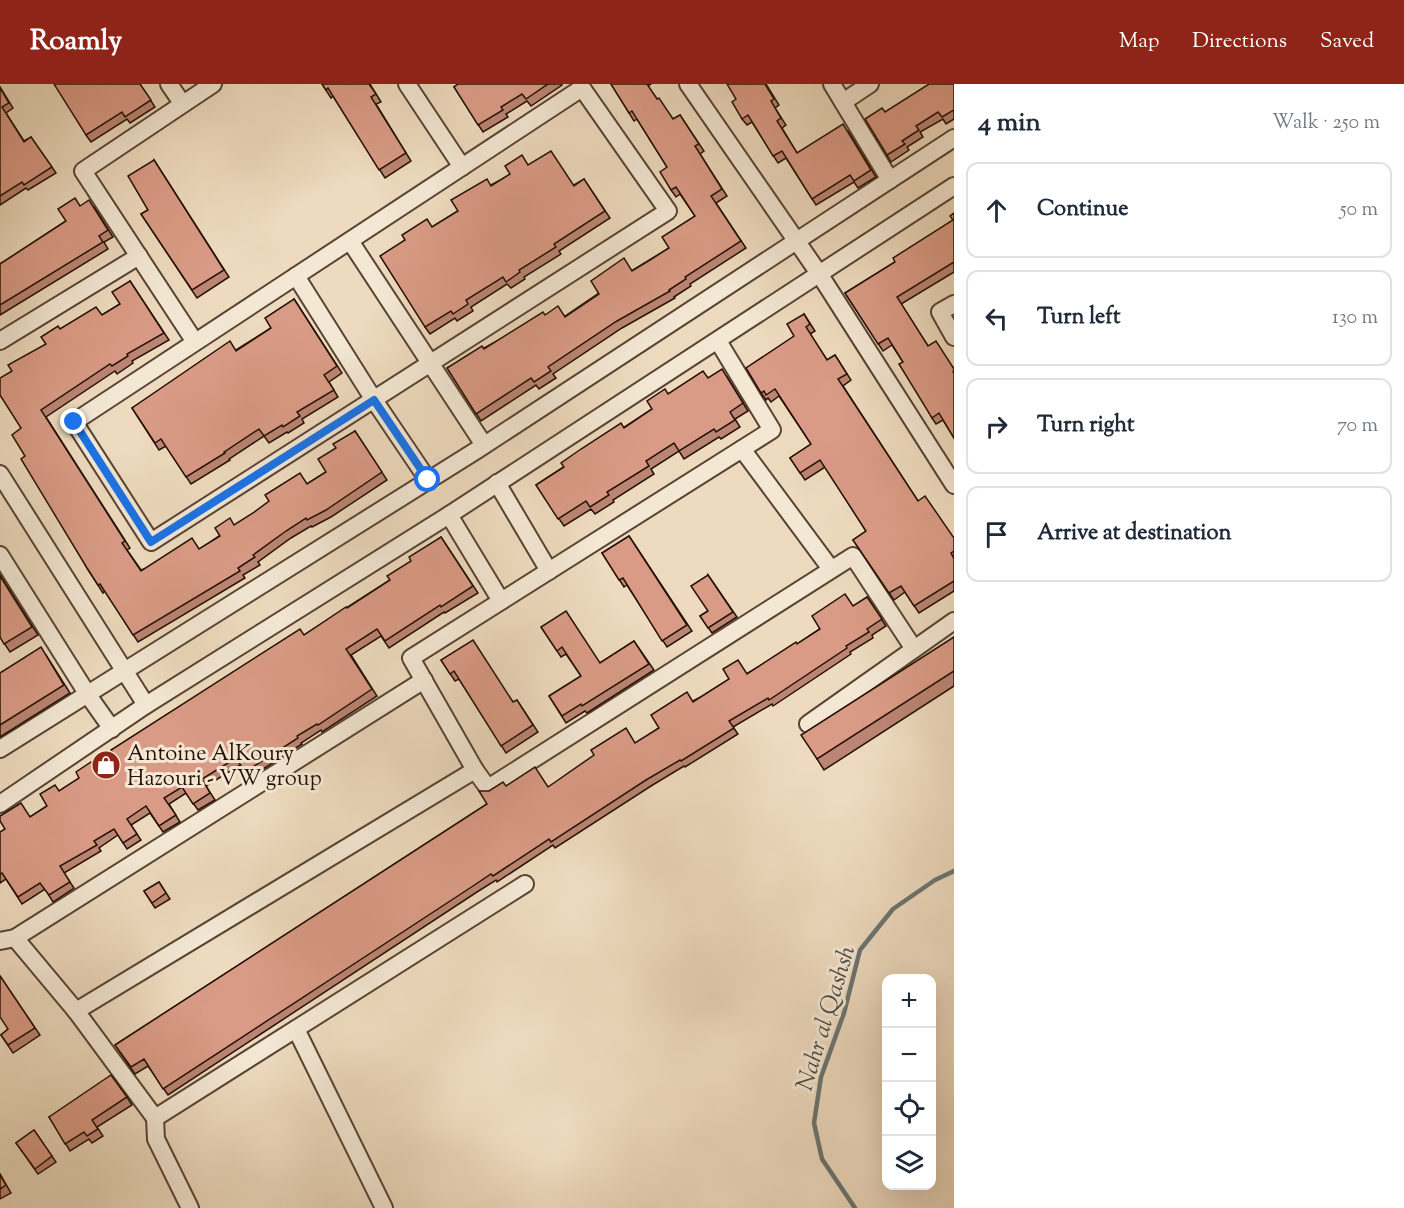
<!DOCTYPE html>
<html lang="en">
<head>
<meta charset="utf-8">
<style>
  body { margin:0; font-family:"Sorts Mill Goudy",serif; background:#f2f2f3; color:#1f2937 }
  .controls { position:absolute; right:18px; bottom:18px; display:grid; overflow:hidden; border-radius:12px; box-shadow:0 6px 24px #0002 }
  .controls button { width:54px; height:54px; display:grid; place-items:center; padding:0; border:0; border-bottom:2px solid #e0e1e3; background:#fff; color:#1f2937; font:30px sans-serif }
  .stop { position:absolute; width:18px; height:18px; margin:-14px; border:4px solid #1a73e8; border-radius:50%; background:#fff }
  .stop.end { background:#1a73e8; border-color:#fff; box-shadow:0 2px 6px #0008 }
  .list { margin:0; padding:0; list-style:none }
  h2 { display:flex; justify-content:space-between; align-items:center; height:78px; margin:0; padding:0 24px; font-size:26px }
  h2 small { font-size:20px; font-weight:400; color:#747a83 }
  .list li { display:grid; grid-template-columns:39px 1fr auto; gap:18px; align-items:center; box-sizing:border-box; height:96px; margin:0 12px 12px; padding:0 12px; border:2px solid #e0e1e3; border-radius:12px }
  .list b { display:block; font-size:22px; white-space:nowrap }
  .list em { font-size:20px; font-style:normal; color:#747a83 }
  .icon { flex:none; width:33px; height:33px; fill:none; stroke:currentColor; stroke-width:2; stroke-linecap:round; stroke-linejoin:round }
  .map { position:relative; flex:none; width:954px; height:1124px; overflow:hidden }
  header { display:flex; align-items:center; gap:36px; box-sizing:border-box; height:84px; padding:0 30px; background:#8f2418; color:#fff }
  header strong { font-size:28px }
  nav { display:flex; gap:33px; margin-inline-start:auto; font-size:21px }
  main { display:flex }
  aside { flex:1; background:#fff }
  .map>svg:first-child { display:block }
</style>
</head>
<body>
<header>
<strong>Roamly</strong>
<nav><a>Map</a><a>Directions</a><a>Saved</a></nav>
</header>
<main>
<div class="map">
<svg width="954" height="1124" viewBox="0 0 954 1124">
  <rect width="100%" height="100%" fill="#eedbbf"/>
  <filter id="stains"><feTurbulence type="fractalNoise" baseFrequency=".00333" numOctaves="4"/><feColorMatrix values="0 0 0 0 .2 0 0 0 0 .09 0 0 0 0 .02 0 0 0 .5 -.17"/></filter>
  <radialGradient id="worn" r=".72"><stop offset=".6" stop-color="#630" stop-opacity="0"/><stop offset="1" stop-color="#630" stop-opacity=".3"/></radialGradient>
  <g fill="none" stroke-linecap="round" stroke-linejoin="round">
    <polyline stroke="#6d7673" stroke-width="4.5" points="855,1124 822,1075 814,1039 821,993 844,929 860,866 893,825 935,796 954,787"/>
    <g stroke="#584434" stroke-width="20">
      <g id="minor">
        <polyline points="169,0 182,19"/>
        <polyline points="407,0 462,83"/>
        <polyline points="688,0 820,191 954,401"/>
        <polyline points="832,0 890,96"/>
        <polygon points="582,4 668,127 151,458 74,338"/>
        <polyline points="843,18 870,0"/>
        <polyline points="350,157 484,361"/>
        <polyline points="296,192 374,316 428,396"/>
        <polyline points="954,220 940,228 954,253"/>
        <polyline points="0,257 139,172"/>
        <polyline points="718,257 772,346 411,574 475,686 488,704 853,472 914,565"/>
        <polyline points="195,258 83,87 213,0"/>
        <polyline points="742,365 831,485"/>
        <polyline points="0,390 146,621"/>
        <polyline points="497,399 549,487"/>
        <polyline points="449,431 501,517"/>
        <polyline points="0,471 88,611 112,645"/>
        <polyline points="808,640 954,537"/>
        <polyline points="0,665 477,366 954,54"/>
        <polyline points="0,720 146,621 449,431 954,102"/>
        <polyline points="15,854 424,596"/>
        <polyline points="0,857 15,854 76,927 155,1034 156,1055 190,1124"/>
        <polyline points="76,927 475,686"/>
        <polyline points="296,945 384,1124"/>
        <polyline points="155,1034 525,800"/>
      </g>
    </g>
    <use href="#minor" stroke="#f4e8d5" stroke-width="16"/>
  </g>
  <g fill="#bb8573" stroke="#261106" stroke-width="1.5">
    <polygon points="140,0 155,23 130,39 127,35 91,58 86,51"/>
    <polygon points="322,0 370,0 381,18 376,20 411,77 385,94 333,12 331,14"/>
    <polygon points="458,0 562,0 562,1 531,22 527,17 506,30 508,33 483,48 454,3"/>
    <polygon points="611,0 651,0 648,2 657,15 673,35 680,31 704,67 700,70 727,112 716,119 746,164 690,200 691,202 674,213 675,214 622,244 553,290 556,294 539,305 536,301 481,337 447,284 545,231 565,232 633,186 669,164 695,132 680,110 676,113 671,106 667,83 637,35 634,37"/>
    <polygon points="766,0 779,21 775,24 786,41 782,44 797,69 848,47 876,93 858,104 854,98 816,121 786,74 778,79 752,38 747,41 742,35 736,15"/>
    <polygon points="954,0 954,35 946,40 943,35 920,48 923,53 907,63 909,66 891,78 887,71 885,28"/>
    <polygon points="0,3 13,24 6,29 24,57 31,53 56,89 28,106 26,104 0,121"/>
    <polygon points="154,76 229,193 197,214 141,130 148,126"/>
    <polygon points="529,81 574,101 584,95 610,134 559,167 561,170 524,193 525,195 511,204 507,200 471,223 473,227 457,237 455,234 430,250 425,243 432,143 458,127 491,101"/>
    <polygon points="80,122 94,123 113,153 104,158 108,165 0,231 0,180 66,137"/>
    <polygon points="954,129 954,188 901,220 928,262 954,284 954,354 943,336 936,340 932,334 903,278 892,261 883,267 845,209 895,178 953,136"/>
    <polygon points="130,197 169,256 132,277 133,279 117,290 115,287 46,333 121,450 130,464 127,466 141,486 200,465 235,441 307,400 326,388 336,364 355,347 387,396 331,433 312,443 311,442 291,454 258,478 260,481 243,491 245,494 138,558 105,507 103,509 87,484 25,372 12,287 46,260 60,245 102,231 120,220"/>
    <polygon points="294,215 342,289 329,298 338,313 302,335 304,339 288,349 287,348 269,359 264,352 229,375 230,376 191,400 166,362 159,366 132,324 236,266 271,244"/>
    <polygon points="804,230 815,247 810,250 827,276 835,271 851,296 843,302 918,417 954,454 954,507 919,529 905,508 894,516 853,456 866,447 825,383 805,396 790,374 811,360 779,312 771,318 768,314 766,316 761,309 794,252"/>
    <polygon points="727,293 748,327 735,335 740,343 721,355 719,353 684,375 679,367 651,385 654,390 613,416 614,418 595,430 591,425 564,442 536,401 652,325 668,310 708,294"/>
    <polygon points="629,452 692,547 667,563 627,501 624,503 602,469"/>
    <polygon points="441,453 478,509 445,529 444,528 389,564 381,552 351,571 377,612 322,648 321,646 301,659 302,660 249,694 240,681 206,702 215,716 198,726 186,709 169,720 180,738 163,748 150,729 131,741 141,756 127,765 118,751 99,764 101,767 64,789 74,804 53,818 45,805 22,820 6,795 0,799 0,748 30,733 47,722 59,707 96,686 304,551 390,496 411,477"/>
    <polygon points="0,491 38,551 10,568 0,553"/>
    <polygon points="708,491 737,533 712,549 700,532 708,527"/>
    <polygon points="867,513 886,542 872,551 873,554 850,568 851,570 773,622 772,620 733,643 738,650 685,683 684,682 651,702 555,764 553,761 497,798 496,796 477,808 168,1011 148,982 135,990 115,961 487,720 489,707 506,702 548,703 636,659 659,644 693,617 748,589 797,560"/>
    <polygon points="541,543 600,579 634,557 654,586 587,629 585,627 566,639 549,612 581,592 566,570 561,573"/>
    <polygon points="954,553 954,602 824,686 817,675"/>
    <polygon points="46,571 70,609 0,653 0,589"/>
    <polygon points="441,576 514,618 517,616 538,648 506,669 459,595 455,597"/>
    <polygon points="159,798 170,815 155,824 144,807"/>
    <polygon points="0,892 40,951 13,969 1,951 8,945"/>
    <polygon points="127,1013 132,1021 97,1043 103,1052 92,1059 89,1055 70,1067 49,1033"/>
    <polygon points="34,1046 56,1078 38,1090 16,1059"/>
    <polygon points="0,1090 11,1109 0,1115"/>
  </g>
  <g fill="#da9b86" stroke="#261106" stroke-width="1.5">
    <polygon points="54,0 140,0 151,16 125,33 122,28 86,51"/>
    <polygon points="322,0 369,0 376,10 371,13 406,69 379,86 328,4 326,6"/>
    <polygon points="458,0 548,0 526,15 522,10 501,23 503,26 478,41 454,3"/>
    <polygon points="611,0 647,0 657,15 659,14 673,35 680,31 699,60 695,62 722,105 711,112 741,157 685,193 686,195 669,206 670,207 617,237 548,283 551,287 534,298 531,294 476,330 447,284 482,262 484,265 543,228 545,231 558,222 565,233 599,210 591,197 624,174 632,187 650,176 669,164 662,153 695,132 676,103 671,106 660,88 667,83 632,27 629,29"/>
    <polygon points="727,0 765,0 774,15 771,17 781,34 777,37 797,69 843,40 871,86 854,97 850,91 812,115 782,67 773,72 748,31 742,35 732,18 736,15"/>
    <polygon points="929,0 954,0 954,26 942,33 938,28 916,42 919,46 902,57 905,60 887,71 865,35 882,24 885,28"/>
    <polygon points="0,4 9,19 2,23 24,58 31,53 52,83 24,101 22,98 0,112"/>
    <polygon points="551,67 574,102 584,95 605,127 554,160 556,163 519,186 520,188 506,198 503,193 466,216 468,220 453,230 451,227 425,243 380,172 405,156 402,151 427,135 432,143 458,127 451,116 487,95 491,102 510,90 505,82 522,71 528,81"/>
    <polygon points="154,76 224,186 192,206 141,130 148,126 128,92"/>
    <polygon points="75,114 80,122 89,116 108,146 99,152 103,158 0,221 0,180 66,137 58,125"/>
    <polygon points="954,129 954,178 897,213 928,262 936,257 954,285 953,288 954,289 954,354 939,329 932,334 899,280 903,278 888,254 878,260 845,209 895,178 893,174 953,136 950,132"/>
    <polygon points="130,197 164,249 127,270 128,272 112,282 110,280 41,326 116,443 125,457 122,459 141,487 192,454 199,465 220,452 215,444 230,434 234,441 253,429 269,417 265,411 300,389 307,400 326,388 318,375 336,364 333,360 355,347 382,388 326,426 307,436 306,434 286,447 253,471 255,473 238,484 240,487 133,551 100,500 98,501 87,484 21,375 25,372 12,351 21,344 0,311 0,294 12,287 8,281 46,260 41,253 58,242 60,245 96,223 102,231 120,220 112,208"/>
    <polygon points="294,215 337,282 324,291 334,306 297,328 300,332 283,343 282,341 264,352 259,345 224,368 225,369 186,393 161,355 155,359 132,324 230,257 236,267 271,244 265,234"/>
    <polygon points="804,230 810,240 806,243 827,276 835,271 847,290 838,295 918,417 925,412 954,454 954,467 951,469 954,475 954,497 914,522 901,502 889,509 853,456 866,447 820,376 800,389 790,374 811,360 775,305 766,311 764,307 761,309 746,284 794,252 787,240"/>
    <polygon points="722,285 743,319 730,328 735,336 716,348 714,345 679,367 674,359 646,377 649,382 607,408 609,411 590,423 586,417 558,435 536,401 564,383 561,379 581,365 621,339 624,344 652,325 647,317 665,305 668,310 703,287 708,294"/>
    <polygon points="629,452 687,541 662,557 623,494 619,496 602,469"/>
    <polygon points="441,453 473,502 441,523 440,521 385,557 377,545 346,565 372,605 318,641 317,640 297,652 298,654 245,688 236,674 202,695 210,709 193,720 182,703 164,714 176,731 159,742 146,722 127,735 137,750 123,759 114,745 94,757 97,761 60,782 70,798 49,811 40,799 18,813 2,789 0,790 0,748 5,745 0,737 0,732 21,719 30,733 47,722 40,710 55,701 59,707 79,694 76,688 91,678 96,686 116,674 111,666 300,545 304,551 346,523 347,524 390,496 387,492 411,477 409,473"/>
    <polygon points="708,491 733,528 708,544 700,532 708,527 691,502"/>
    <polygon points="0,492 32,543 4,560 0,553"/>
    <polygon points="845,510 853,522 867,513 882,535 867,545 869,548 846,562 847,564 769,616 768,614 729,637 734,644 681,677 680,676 646,696 551,758 549,755 493,792 491,790 473,802 163,1005 144,975 131,983 115,961 487,720 479,707 489,707 503,698 506,702 535,683 548,703 594,671 591,666 626,644 635,659 659,644 651,631 687,608 693,618 710,607 729,595 723,585 738,576 747,590 796,558 797,560 820,545 812,532"/>
    <polygon points="566,527 600,579 634,557 649,580 582,622 581,620 562,632 549,612 581,592 562,563 557,567 541,543"/>
    <polygon points="954,553 954,587 817,675 801,651"/>
    <polygon points="473,556 513,618 517,616 533,641 501,662 454,587 450,590 441,576"/>
    <polygon points="41,563 64,601 0,641 0,589"/>
    <polygon points="159,798 166,809 152,819 144,807"/>
    <polygon points="0,892 35,944 8,961 1,951 8,945 0,933"/>
    <polygon points="111,991 127,1013 92,1036 98,1045 87,1052 84,1048 65,1060 49,1033"/>
    <polygon points="34,1046 52,1072 35,1085 16,1059"/>
    <polygon points="0,1091 6,1101 0,1105"/>
  </g>
  <g fill="none" stroke-linecap="round" stroke-linejoin="round">
    <polyline stroke="#1a73e8" stroke-width="8" points="74,338 151,458 374,316 428,396"/>
  </g>
  <defs>
    <g id="shop-disc" transform="scale(1.5)"><circle r="9.5" fill="#8f2418" stroke="#f4e8d5"/><path d="M-5-2.5h2.3a2.7 3.5 0 0 1 5.4 0H5L5.5 6h-11ZM-1.5-2.5h3a1.5 2.3 0 0 0-3 0Z" fill="#fff"/></g>
  </defs>
  <g fill-rule="evenodd">
    <use href="#shop-disc" x="106" y="681"/>
  </g>
  <g text-anchor="middle" stroke-width="6" stroke-linejoin="round" paint-order="stroke">
    <g font-size="22" fill="#261106" stroke="#f4e8d5" text-anchor="start">
      <text x="127" y="676">Antoine AlKoury<tspan x="127" dy="25">Hazouri - VW group</tspan></text>
    </g>
    <g font-size="24" font-style="italic" fill="#4f4c45" stroke="#f4e8d5">
      <text transform="translate(825 934) rotate(-73)" y="8">Nahr al Qashsh</text>
    </g>
  </g>
  <rect width="100%" height="100%" filter="url(#stains)"/>
  <rect width="100%" height="100%" fill="url(#worn)"/>
</svg>
<div class="controls">
<button>+</button>
<button>−</button>
<button><svg class="icon" aria-label="locate" viewBox="0 0 24 24"><circle cx="12" cy="12" r="6"/><path d="M12 2v4M12 18v4M2 12h4M18 12h4"/></svg></button>
<button><svg class="icon" aria-label="layers" viewBox="0 0 24 24"><path d="M12 4l9 5-9 5-9-5zM3 14l9 5 9-5"/></svg></button>
</div>
<div class="stop" style="left:428px;top:396px"></div>
<div class="stop end" style="left:74px;top:338px"></div>
</div>
<aside>
<h2>4 min<small>Walk · 250 m</small></h2>
<ul class="list">
<li><svg class="icon" aria-label="ahead" viewBox="0 0 24 24"><path d="M12 20V5M6 11l6-6 6 6"/></svg><div><b>Continue</b></div><em>50 m</em></li>
<li><svg class="icon" aria-label="left" viewBox="0 0 24 24"><path d="M17 20v-9H6M10 6l-5 5 5 5"/></svg><div><b>Turn left</b></div><em>130 m</em></li>
<li><svg class="icon" aria-label="right" viewBox="0 0 24 24"><path d="M7 20v-9h11M14 6l5 5-5 5"/></svg><div><b>Turn right</b></div><em>70 m</em></li>
<li><svg class="icon" aria-label="arrive" viewBox="0 0 24 24"><path d="M6 21V4h12l-3 4 3 4H6"/></svg><div><b>Arrive at destination</b></div></li>
</ul>
</aside>
</main>
</body>
</html>
